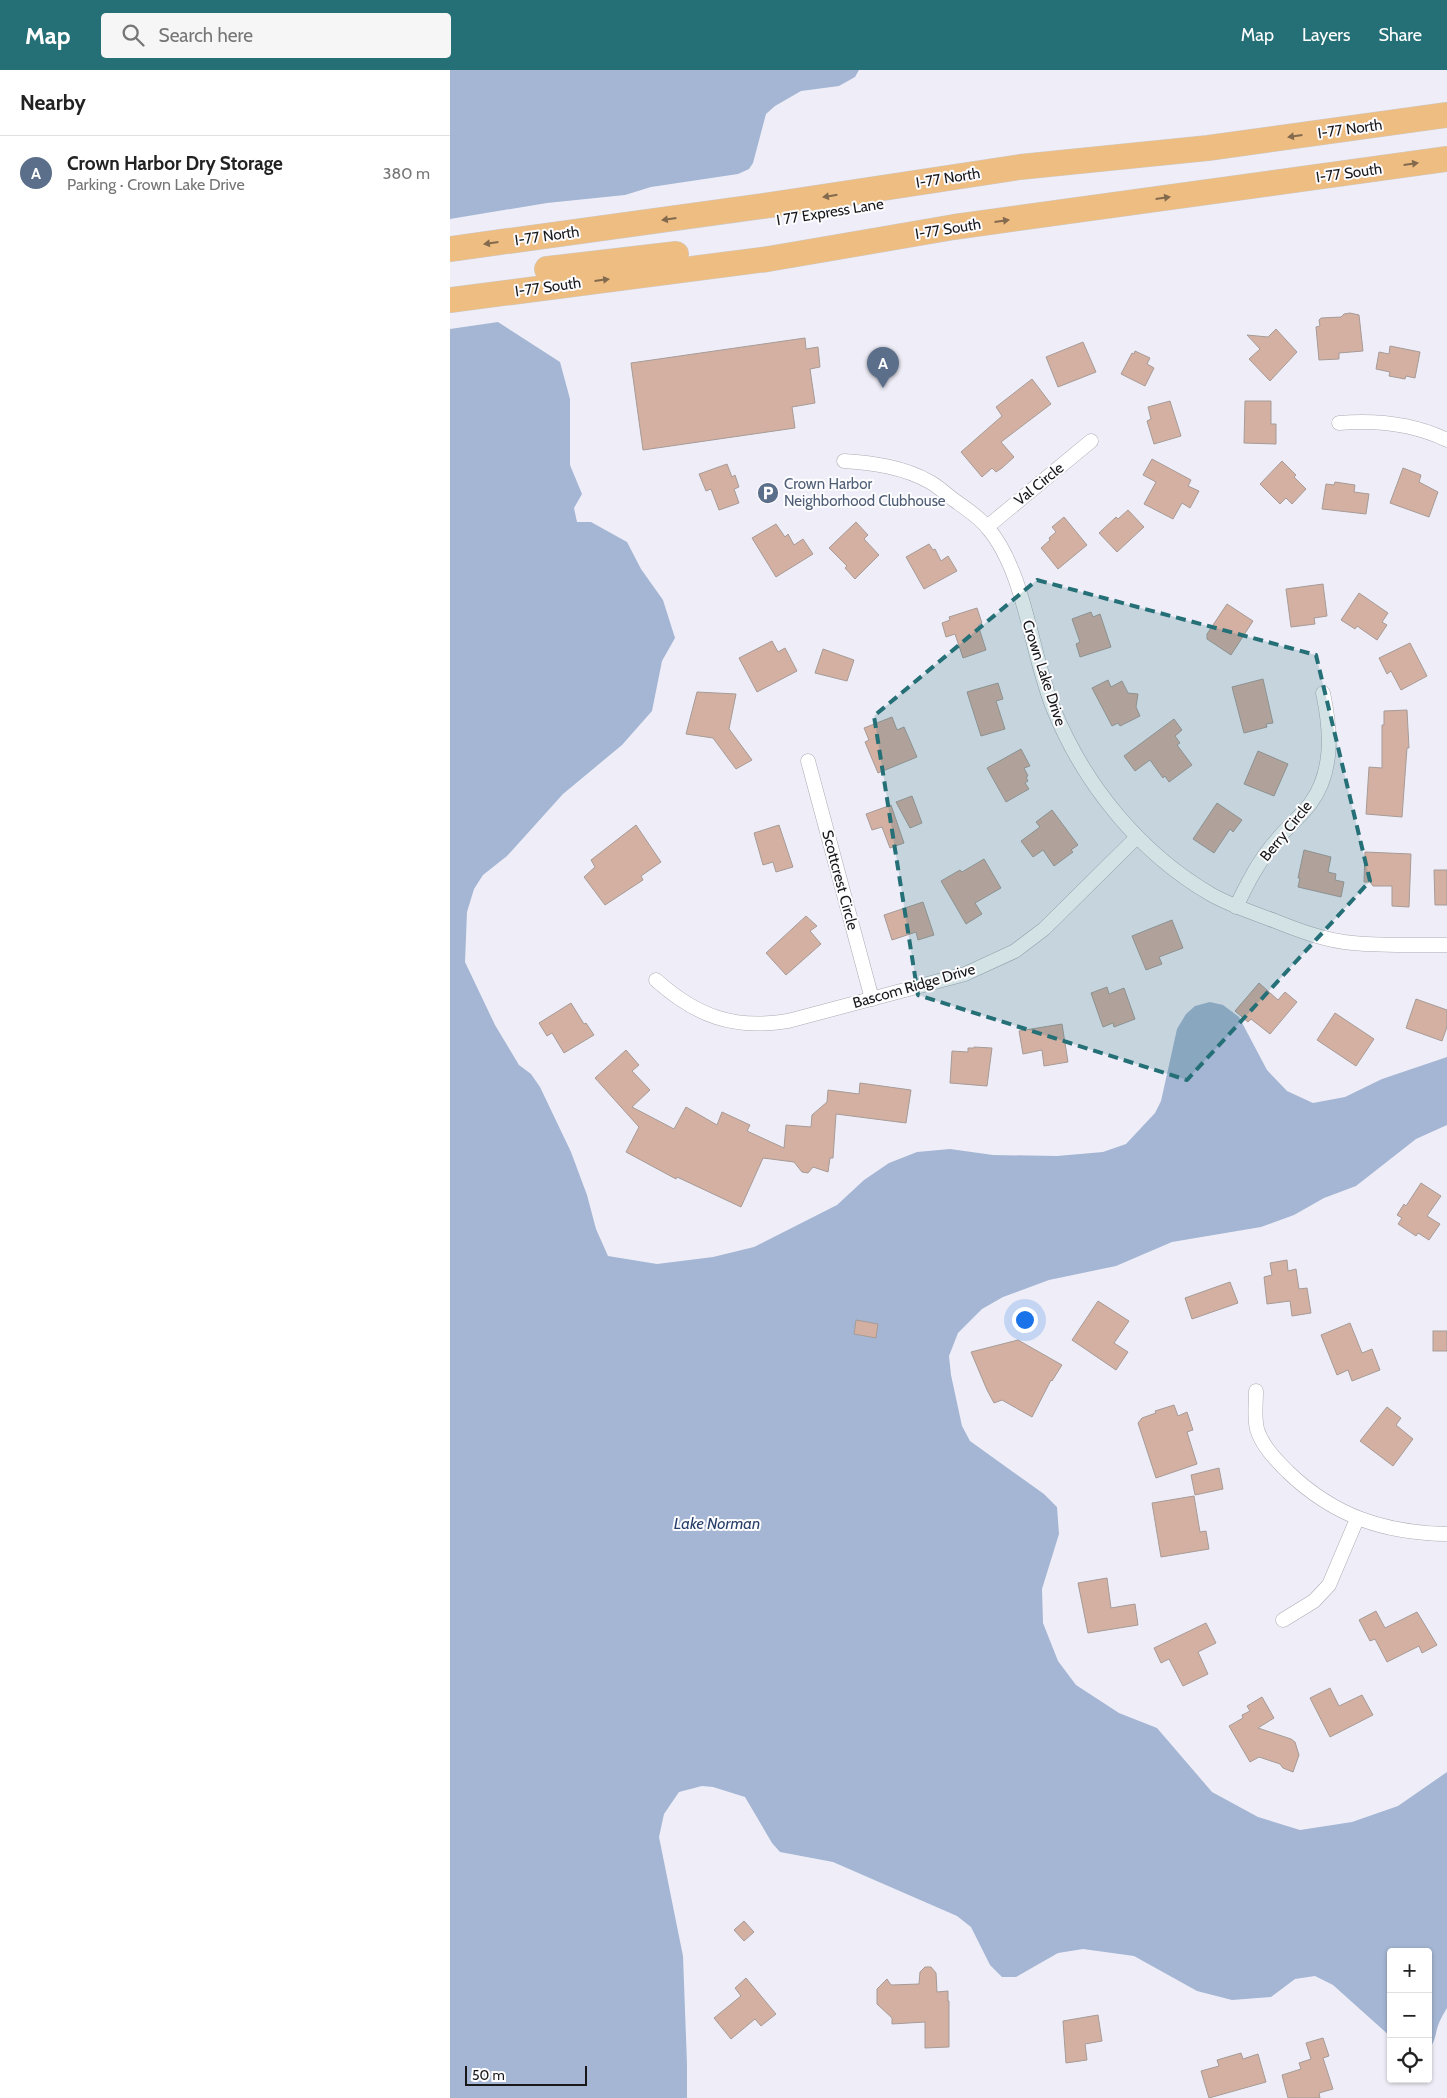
<!DOCTYPE html>
<html lang="en">
<head>
<meta charset="utf-8">
<style>
  body { margin:0; font-family:Cabin,sans-serif; background:#f6f6f6; color:#222 }
  .controls { position:absolute; right:15px; bottom:15px; display:grid; overflow:hidden; border-radius:5px; box-shadow:0 1px 4px #0004 }
  .controls button { width:45px; height:45px; display:grid; place-items:center; padding:0; border:0; border-bottom:1px solid #e0e0e0; background:#fff; color:#222; font:25px sans-serif }
  .scale { position:absolute; left:15px; bottom:12px; width:122px; box-sizing:border-box; padding-left:5px; border:2px solid #18181b; border-top:0; font-size:14px; line-height:18px; white-space:nowrap; color:#18181b; -webkit-text-stroke:4px #fdfcff; paint-order:stroke }
  .you { position:absolute; left:574px; top:1249px; width:18px; height:18px; margin:-12px; border:4px solid #fff; border-radius:50%; background:#1a73e8; box-shadow:0 0 0 8px #1a73e833 }
  .badge { display:grid; place-items:center; width:32px; height:32px; border-radius:50%; background:#256f76; color:#fff; font-size:16px; font-weight:700 }
  .pin { position:absolute; translate:-50% -41px; filter:drop-shadow(0 1px 2px #0008) }
  .pin::after { content:''; position:absolute; top:26px; width:18px; height:15px; background:inherit; clip-path:polygon(0 0,100% 0,50% 100%) }
  .list { margin:0; padding:0; list-style:none }
  h2 { display:flex; justify-content:space-between; align-items:center; height:65px; margin:0; padding:0 20px; font-size:21px }
  h2 small { font-size:16px; font-weight:400; color:#767676 }
  .list li { display:grid; grid-template-columns:32px 1fr auto; gap:15px; align-items:center; box-sizing:border-box; height:75px; padding:0 20px; border-top:1px solid #e0e0e0 }
  .list b { display:block; font-size:19px; white-space:nowrap }
  .list p { margin:0; font-size:16px; white-space:nowrap; color:#767676 }
  .list em { font-size:16px; font-style:normal; color:#767676 }
  .icon { flex:none; width:28px; height:28px; fill:none; stroke:currentColor; stroke-width:2; stroke-linecap:round; stroke-linejoin:round }
  .map { position:relative; flex:none; width:997px; height:2028px; overflow:hidden }
  header { display:flex; align-items:center; gap:30px; box-sizing:border-box; height:70px; padding:0 25px; background:#256f76; color:#fff }
  header strong { font-size:24px }
  nav { display:flex; gap:28px; margin-inline-start:auto; font-size:18px }
  .search { width:350px; height:45px; background:#f6f6f6; display:flex; align-items:center; gap:12px; box-sizing:border-box; padding:0 18px; border-radius:5px; color:#767676; font-size:19px }
  main { display:flex }
  aside { flex:1; background:#fff }
  .map>svg:first-child { display:block }
</style>
</head>
<body>
<header>
<strong>Map</strong>
<div class="search"><svg class="icon" aria-label="search" viewBox="0 0 24 24"><circle cx="10" cy="10" r="6"/><path d="M15 15l6 6"/></svg>Search here</div>
<nav><a>Map</a><a>Layers</a><a>Share</a></nav>
</header>
<main>
<aside>
<h2>Nearby<small></small></h2>
<ul class="list">
<li><span class="badge" style="background:#5c6f8a">A</span><div><b>Crown Harbor Dry Storage</b><p>Parking · Crown Lake Drive</p></div><em>380 m</em></li>
</ul>
</aside>
<div class="map">
<svg width="997" height="2028" viewBox="0 0 997 2028">
  <rect width="100%" height="100%" fill="#efeef8"/>
  <g fill="#a4b6d3">
    <polygon points="0,0 409,0 405,7 389,16 351,21 325,36 316,44 303,93 299,99 288,104 201,117 175,125 97,133 0,149"/>
    <path d="M48 252 110 292 120 329V395L132 424 124 438 127 452H141L177 472 191 499 213 530 225 568 212 591 202 641 172 675 113 724 57 786 33 805 24 819 17 842 15 892 45 955 69 995 81 1004 90 1017 121 1082 137 1125 146 1159 158 1186 207 1194 263 1187 304 1177 387 1135 414 1110 439 1093 467 1082 500 1079 543 1085 607 1086 653 1082 676 1074 705 1043 711 1031 727 959 736 944 745 936 760 932 773 935 789 947 817 1000 837 1021 863 1033 895 1027 932 1009 997 987V1055L966 1069 906 1116 874 1128 844 1145 811 1157 722 1172 666 1196 599 1210 553 1227 532 1239 508 1263 499 1286 501 1305 512 1356 520 1371 594 1424 607 1437 609 1464 592 1519 593 1553 608 1591 626 1615 669 1643 707 1658 762 1722 808 1747 850 1760 902 1752 948 1736 997 1702V1938C994 1943 991 1948 989 1953 985 1963 986 1972 978 1980V1882H941V1967L883 1915 865 1906 845 1909 821 1927 782 1930 747 1921 684 1886 633 1879 608 1883 566 1907H552L540 1895 521 1857 507 1846 383 1792 330 1782 322 1773 295 1727 263 1717 252 1716 229 1722 214 1744 209 1767 233 1886 237 1994V2028H0V259Z"/>
  </g>
  <g fill="#d4b0a3" stroke="#a69b97">
    <polygon points="900,243 909,245 913,281 889,283 889,289 869,290 866,257 870,256 869,250 871,248 891,247 894,244"/>
    <polygon points="826,259 847,282 820,311 799,289 810,279 797,265 818,267"/>
    <polygon points="355,268 356,279 368,277 370,297 360,299 365,333 342,337 345,358 193,380 181,293"/>
    <polygon points="633,272 646,302 608,317 596,287"/>
    <polygon points="940,276 970,282 965,308 956,306 955,309 939,306 940,302 926,299 929,282 939,284"/>
    <polygon points="685,281 700,288 697,294 704,298 695,316 671,304 682,283 684,284"/>
    <polygon points="582,309 601,334 551,372 564,387 552,398 546,402 542,398 532,407 511,382 552,346 546,337"/>
    <polygon points="720,331 731,366 704,374 697,351 701,349 698,337"/>
    <polygon points="795,331 821,331 821,354 826,354 826,374 794,373"/>
    <polygon points="702,389 741,410 738,416 749,421 740,438 732,433 723,449 694,434 706,412 693,405"/>
    <polygon points="832,391 846,405 844,407 856,419 842,434 836,428 830,434 810,414"/>
    <polygon points="277,394 282,407 285,405 289,417 284,419 289,433 269,440 261,419 256,421 249,404"/>
    <polygon points="953,398 971,405 969,412 988,422 979,447 940,433"/>
    <polygon points="885,412 905,415 904,422 919,424 916,444 872,439 876,414 884,415"/>
    <polygon points="678,440 694,457 667,482 649,463 666,447 668,449"/>
    <polygon points="614,447 637,475 608,499 591,478 600,470 599,468 606,462 602,457"/>
    <polygon points="406,452 418,465 414,469 429,485 405,509 395,498 397,496 379,478"/>
    <polygon points="326,454 335,467 338,464 344,475 353,469 363,484 326,507 302,468"/>
    <polygon points="479,474 483,480 485,479 491,491 498,486 507,501 474,519 456,487"/>
    <polygon points="873,514 877,546 864,548 865,554 841,557 836,519"/>
    <polygon points="909,523 938,543 932,552 937,555 927,570 907,556 905,559 891,550"/>
    <polygon points="777,534 803,551 781,585 757,569 757,564"/>
    <polygon points="527,538 532,553 528,555 536,580 513,588 505,564 496,567 492,553 500,550 499,547"/>
    <polygon points="641,542 643,547 650,544 661,577 630,587 626,574 630,572 622,549"/>
    <polygon points="322,571 328,582 335,578 347,601 307,622 289,588"/>
    <polygon points="960,573 977,606 951,620 941,601 937,604 929,588"/>
    <polygon points="373,579 404,590 397,611 365,603"/>
    <polygon points="813,609 823,653 816,654 817,657 794,663 782,617"/>
    <polygon points="658,610 661,617 672,611 678,623 688,624 686,637 690,646 670,656 668,653 662,656 642,618"/>
    <polygon points="548,613 553,629 546,631 555,659 531,666 517,622"/>
    <polygon points="247,622 286,624 279,659 302,690 286,699 263,668 236,664"/>
    <polygon points="957,640 959,678 957,678 952,747 916,744 919,697 932,698 932,655 934,655 934,641"/>
    <polygon points="442,647 447,660 454,657 467,687 428,703 415,672 419,670 414,658"/>
    <polygon points="724,649 732,660 725,666 730,673 727,675 742,695 719,712 715,706 713,708 700,690 685,701 674,686"/>
    <polygon points="571,679 580,696 574,698 578,706 576,707 578,711 575,713 579,719 556,732 537,698"/>
    <polygon points="808,681 838,694 824,726 794,714"/>
    <polygon points="462,726 472,753 460,758 446,732"/>
    <polygon points="767,733 792,750 783,762 780,759 764,783 743,769"/>
    <polygon points="441,735 454,773 440,778 432,757 422,760 416,744"/>
    <polygon points="602,740 628,775 621,780 623,782 604,796 593,780 583,787 571,771 590,757 586,752"/>
    <polygon points="186,755 211,792 191,806 193,810 155,835 134,807 145,797 141,790"/>
    <polygon points="329,755 343,797 326,802 323,792 313,795 304,763"/>
    <polygon points="854,780 881,787 878,802 886,804 885,810 894,812 891,827 848,817 850,808 848,808"/>
    <polygon points="915,782 961,784 959,837 942,836 942,816 923,816 920,812 914,812"/>
    <polygon points="534,789 551,818 525,833 532,844 516,854 491,811 510,800 512,802"/>
    <polygon points="984,800 997,800 997,835 985,835"/>
    <polygon points="473,832 484,865 468,870 466,862 442,870 434,845"/>
    <polygon points="356,846 367,856 360,861 371,874 336,905 316,883"/>
    <polygon points="722,850 733,878 709,887 712,894 696,900 682,866"/>
    <polygon points="809,913 828,930 835,922 847,932 820,964 801,949 798,952 785,941"/>
    <polygon points="657,917 659,924 674,918 685,949 664,957 663,953 653,957 641,923"/>
    <polygon points="966,929 997,940 997,957 992,971 956,958"/>
    <polygon points="121,933 134,954 136,953 144,965 114,983 102,963 97,966 89,953"/>
    <polygon points="885,943 924,969 906,996 867,970"/>
    <polygon points="612,954 618,992 594,996 592,980 573,984 569,961"/>
    <polygon points="524,977 542,978 537,1016 500,1013 502,981 518,982 518,978 524,978"/>
    <polygon points="176,980 189,995 182,1001 200,1020 182,1037 224,1059 236,1037 267,1055 272,1042 300,1055 297,1061 334,1078 336,1055 361,1057 362,1045 377,1032 378,1020 409,1024 410,1013 461,1020 456,1053 386,1044 383,1088 380,1088 378,1102 363,1097 358,1103 352,1102 344,1092 313,1088 291,1137 227,1107 226,1109 176,1082 189,1057 145,1008"/>
    <polygon points="971,1113 991,1126 977,1146 990,1154 979,1170 968,1163 966,1166 948,1154 952,1148 947,1145 954,1134 956,1136"/>
    <polygon points="837,1190 838,1201 846,1199 849,1219 857,1218 861,1243 842,1246 840,1231 817,1234 814,1207 822,1205 820,1193"/>
    <polygon points="780,1212 788,1233 742,1249 735,1228"/>
    <polygon points="648,1231 679,1251 664,1273 678,1282 666,1300 622,1270"/>
    <polygon points="406,1250 428,1254 426,1268 404,1264"/>
    <polygon points="900,1253 912,1283 922,1279 930,1300 902,1311 898,1300 887,1305 871,1265"/>
    <rect x="983" y="1261" width="14" height="20"/>
    <polygon points="568,1270 612,1295 602,1311 601,1310 582,1347 552,1330 544,1333 537,1320 521,1282"/>
    <polygon points="724,1335 728,1346 737,1342 743,1360 737,1362 747,1394 706,1408 688,1353 692,1348 706,1343 705,1341"/>
    <polygon points="937,1337 951,1348 946,1355 963,1369 943,1396 910,1371"/>
    <polygon points="769,1398 773,1419 745,1425 741,1405"/>
    <polygon points="744,1426 750,1462 756,1461 759,1479 711,1487 702,1433"/>
    <polygon points="657,1508 661,1538 685,1534 688,1555 638,1563 628,1513"/>
    <polygon points="926,1541 935,1558 967,1542 987,1575 972,1583 969,1576 937,1592 925,1569 920,1571 909,1550"/>
    <polygon points="756,1553 766,1573 748,1582 758,1604 733,1616 719,1589 711,1593 704,1578"/>
    <polygon points="880,1618 889,1636 912,1625 923,1645 880,1667 860,1628"/>
    <polygon points="812,1627 824,1648 808,1658 841,1669 845,1672 849,1685 843,1702 833,1698 830,1694 809,1687 800,1692 779,1656 793,1648 792,1645 800,1641 797,1636"/>
    <polygon points="294,1851 304,1862 294,1871 284,1860"/>
    <polygon points="475,1897 481,1897 486,1903 487,1922 498,1921 498,1931 499,1931 499,1977 475,1978 475,1952 442,1954 442,1948 427,1934 427,1919 437,1909 441,1915 469,1914 470,1902"/>
    <polygon points="296,1908 326,1944 311,1956 305,1949 281,1969 264,1948 291,1926 285,1918"/>
    <polygon points="648,1945 652,1971 635,1974 637,1990 616,1993 613,1951"/>
    <polygon points="873,1968 879,1986 873,1988 883,2019 869,2023 870,2028 838,2028 832,2005 851,1999 849,1993 861,1989 856,1973"/>
    <polygon points="791,1983 793,1989 808,1984 816,2012 759,2028 751,2001 769,1996 767,1990"/>
  </g>
  <g fill="none" stroke-linecap="round" stroke-linejoin="round">
    <g stroke="#acabb5" stroke-width="15">
      <g id="minor">
        <path d="M889 353C925 350 964 354 997 370"/>
        <path d="M394 391C423 393 454 397 480 412 489 417 496 424 504 430 515 438 528 446 537 457 576 502 581 586 604 640 635 716 691 784 762 825 782 836 804 843 825 851 850 861 877 871 903 873 934 876 966 875 997 875"/>
        <polyline points="537,457 641,371"/>
        <polyline points="358,691 422,929"/>
        <path d="M786 837C797 814 809 790 826 771 836 758 850 747 860 734 884 702 881 660 873 623"/>
        <path d="M206 910C246 946 284 960 338 951L515 904 565 881 594 859 687 767"/>
        <path d="M806 1321C806 1334 804 1347 807 1359 812 1376 826 1390 838 1402 884 1446 934 1463 997 1464"/>
        <polyline points="833,1550 864,1531 879,1515 907,1449"/>
      </g>
    </g>
    <g stroke="#cccccd" stroke-width="26">
      <g id="motorway">
        <polyline points="0,179 334,133 570,97 758,78 997,45"/>
        <polyline points="97,199 226,184"/>
        <polyline points="0,230 318,189 504,157 997,89"/>
      </g>
    </g>
    <use href="#minor" stroke="#fff" stroke-width="14"/>
    <use href="#motorway" stroke="#eebd81" stroke-width="25"/>
  </g>
  <defs><path id="oneway-solid" d="M-6-.8H1V-3.2L6.5 0L1 3.2V.8H-6Z" transform="scale(1.25)"/></defs>
  <g fill="#836a4e">
    <use href="#oneway-solid" transform="translate(845 66) rotate(172)"/>
    <use href="#oneway-solid" transform="translate(961 94) rotate(-8)"/>
    <use href="#oneway-solid" transform="translate(380 126) rotate(171)"/>
    <use href="#oneway-solid" transform="translate(713 128) rotate(-8)"/>
    <use href="#oneway-solid" transform="translate(219 149) rotate(172)"/>
    <use href="#oneway-solid" transform="translate(552 151) rotate(-8)"/>
    <use href="#oneway-solid" transform="translate(41 173) rotate(172)"/>
    <use href="#oneway-solid" transform="translate(152 210) rotate(-7)"/>
  </g>
  <path fill="#256f76" fill-opacity="0.2" stroke="#256f76" stroke-width="4" stroke-dasharray="10 6" stroke-linejoin="round" d="M587 510 866 585 920 811 737 1010 468 925 424 646Z"/>
  <defs>
    <g id="parking-disc" transform="scale(1.125)"><circle r="9.5" fill="#5c6f8a" stroke="#fdfcff"/><path d="M-3.5-5.5H1a3.5 3.5 0 0 1 0 7H-1V5.5H-3.5ZM-1-3.4V-.6H.8a1.4 1.4 0 0 0 0-2.8Z" fill="#fff"/></g>
  </defs>
  <g fill-rule="evenodd">
    <use href="#parking-disc" x="318" y="423"/>
  </g>
  <g text-anchor="middle" stroke-width="4" stroke-linejoin="round" paint-order="stroke">
    <g font-size="15" fill="#18181b" stroke="#fdfcff">
      <text transform="translate(900 59) rotate(-8)" y="5">I-77 North</text>
      <text transform="translate(899 103) rotate(-8)" y="5">I-77 South</text>
      <text transform="translate(498 108) rotate(-9)" y="5">I-77 North</text>
      <text transform="translate(380 142) rotate(-9)" y="5">I 77 Express Lane</text>
      <text transform="translate(498 159) rotate(-9)" y="5">I-77 South</text>
      <text transform="translate(97 166) rotate(-8)" y="5">I-77 North</text>
      <text transform="translate(98 217) rotate(-8)" y="5">I-77 South</text>
      <text transform="translate(589 414) rotate(-39)" y="5">Val Circle</text>
      <text transform="translate(594 603) rotate(72)" y="5">Crown Lake Drive</text>
      <text transform="translate(836 761) rotate(-51)" y="5">Berry Circle</text>
      <text transform="translate(390 810) rotate(75)" y="5">Scottcrest Circle</text>
      <text transform="translate(464 916) rotate(-16)" y="5">Bascom Ridge Drive</text>
    </g>
    <g font-size="15" fill="#4e5e75" stroke="#fdfcff" text-anchor="start">
      <text x="334" y="419">Crown Harbor<tspan x="334" dy="17">Neighborhood Clubhouse</tspan></text>
    </g>
    <g font-size="16" font-style="italic" fill="#284069" stroke="#fdfcff">
      <text x="267" y="1459">Lake Norman</text>
    </g>
  </g>
</svg>
<div class="controls">
<button>+</button>
<button>−</button>
<button><svg class="icon" aria-label="locate" viewBox="0 0 24 24"><circle cx="12" cy="12" r="6"/><path d="M12 2v4M12 18v4M2 12h4M18 12h4"/></svg></button>
</div>
<div class="scale">50 m</div>
<div class="you"></div>
<div class="pin badge" style="left:433px;top:318px;background:#5c6f8a">A</div>
</div>
</main>
</body>
</html>
